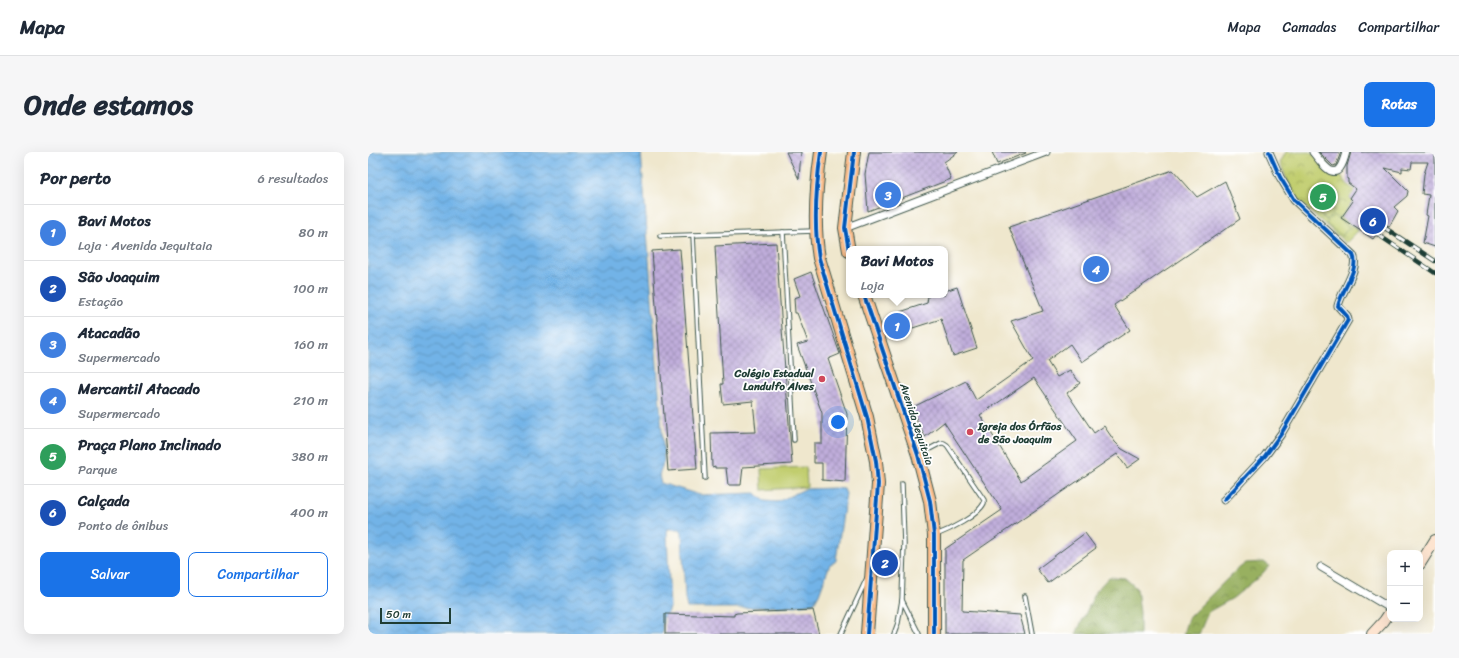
<!DOCTYPE html>
<html lang="pt">
<head>
<meta charset="utf-8">
<style>
  body { margin:0; font-family:Sriracha,sans-serif; background:#f6f6f7; color:#1f2937 }
  .controls { position:absolute; right:12px; bottom:12px; display:grid; overflow:hidden; border-radius:8px; box-shadow:0 4px 16px #0002 }
  .controls button { width:36px; height:36px; display:grid; place-items:center; padding:0; border:0; border-bottom:1px solid #e0e1e3; background:#fff; color:#1f2937; font:20px sans-serif }
  .scale { position:absolute; left:12px; bottom:10px; width:71px; box-sizing:border-box; padding-left:4px; border:2px solid #1f3d34; border-top:0; font-size:11px; line-height:14px; white-space:nowrap; color:#1f3d34; -webkit-text-stroke:3px #fff; paint-order:stroke }
  .you { position:absolute; left:470px; top:270px; width:14px; height:14px; margin:-10px; border:3px solid #fff; border-radius:50%; background:#1a73e8; box-shadow:0 0 0 6px #1a73e833 }
  .badge { display:grid; place-items:center; width:26px; height:26px; border-radius:50%; background:#1a73e8; color:#fff; font-size:13px; font-weight:700 }
  .pin { position:absolute; translate:-50% -50%; border:2px solid #fff; box-shadow:0 1px 4px #0006 }
  .popup { position:absolute; left:478px; top:94px; width:102px; height:52px; box-sizing:border-box; display:grid; place-content:center; border-radius:8px; background:#fff; filter:drop-shadow(0 1px 3px #0005); font-size:13px; white-space:nowrap; color:#747a83 }
  .popup b { font-size:15px; color:#1f2937 }
  .popup::after { content:''; position:absolute; left:50%; top:100%; margin-left:-8px; border:8px solid transparent; border-top-color:#fff }
  .list { margin:0; padding:0; list-style:none }
  h2 { display:flex; justify-content:space-between; align-items:center; height:52px; margin:0; padding:0 16px; font-size:17px }
  h2 small { font-size:13px; font-weight:400; color:#747a83 }
  .list li { display:grid; grid-template-columns:26px 1fr auto; gap:12px; align-items:center; box-sizing:border-box; height:56px; padding:0 16px; border-top:1px solid #e0e1e3 }
  .list b { display:block; font-size:15px; white-space:nowrap }
  .list p { margin:0; font-size:13px; white-space:nowrap; color:#747a83 }
  .list em { font-size:13px; font-style:normal; color:#747a83 }
  .actions { display:flex; gap:8px; padding:12px 16px }
  .actions a { flex:1; padding:9px 0; border:1px solid #1a73e8; border-radius:8px; text-align:center; font-size:14px; color:#1a73e8 }
  .actions .main { background:#1a73e8; color:#fff }
  .map { position:relative; flex:none; width:1067px; height:482px; overflow:hidden; border-radius:8px }
  header { display:flex; align-items:center; gap:24px; box-sizing:border-box; height:56px; padding:0 20px; background:#fff; border-bottom:1px solid #e0e1e3 }
  header strong { font-size:19px }
  nav { display:flex; gap:22px; margin-inline-start:auto; font-size:14px }
  .intro { display:flex; align-items:center; justify-content:space-between; box-sizing:border-box; height:96px; padding:0 24px }
  h1 { margin:0; font-size:28px }
  .button { padding:10px 18px; border-radius:8px; background:#1a73e8; color:#fff; font-size:14px; font-weight:700 }
  main { display:flex; gap:24px; padding:0 24px }
  aside { flex:1; background:#fff; border-radius:8px; box-shadow:0 4px 16px #0002 }
  .map>svg:first-child { display:block }
</style>
</head>
<body>
<header>
<strong>Mapa</strong>
<nav><a>Mapa</a><a>Camadas</a><a>Compartilhar</a></nav>
</header>
<div class="intro"><h1>Onde estamos</h1><a class="button">Rotas</a></div>
<main>
<aside>
<h2>Por perto<small>6 resultados</small></h2>
<ul class="list">
<li><span class="badge" style="background:#3f7fe0">1</span><div><b>Bavi Motos</b><p>Loja · Avenida Jequitaia</p></div><em>80 m</em></li>
<li><span class="badge" style="background:#1a4fb4">2</span><div><b>São Joaquim</b><p>Estação</p></div><em>100 m</em></li>
<li><span class="badge" style="background:#3f7fe0">3</span><div><b>Atacadão</b><p>Supermercado</p></div><em>160 m</em></li>
<li><span class="badge" style="background:#3f7fe0">4</span><div><b>Mercantil Atacado</b><p>Supermercado</p></div><em>210 m</em></li>
<li><span class="badge" style="background:#2e9e5b">5</span><div><b>Praça Plano Inclinado</b><p>Parque</p></div><em>380 m</em></li>
<li><span class="badge" style="background:#1a4fb4">6</span><div><b>Calçada</b><p>Ponto de ônibus</p></div><em>400 m</em></li>
</ul>
<div class="actions"><a class="main">Salvar</a><a>Compartilhar</a></div>
</aside>
<div class="map">
<svg width="1067" height="482" viewBox="0 0 1067 482">
  <defs>
    <pattern id="forest-crowns" width="20" height="18" patternUnits="userSpaceOnUse"><rect width="20" height="18" fill="#98b061"/><path d="M2 6a3 3 0 1 1 6 0M12 15a3 3 0 1 1 6 0" fill="none" stroke="#7b9051"/></pattern>
    <pattern id="park-crowns" width="20" height="18" patternUnits="userSpaceOnUse"><rect width="20" height="18" fill="#c1cd6e"/><path d="M2 6a3 3 0 1 1 6 0M12 15a3 3 0 1 1 6 0" fill="none" stroke="#9ca85b"/></pattern>
    <pattern id="water-waves" width="16" height="10" patternUnits="userSpaceOnUse"><rect width="16" height="10" fill="#72b3e7"/><path d="M0 5q4-4 8 0t8 0" fill="none" stroke="#5d93bc"/></pattern>
    <pattern id="building-cross-hatch" width="8" height="8" patternUnits="userSpaceOnUse"><rect width="8" height="8" fill="#c0addb"/><path d="M0 0l8 8M0 8l8-8" fill="none" stroke="#9b8eb2"/></pattern>
  </defs>
  <rect width="100%" height="100%" fill="#fff"/>
  <filter id="ink" filterUnits="userSpaceOnUse"><feTurbulence type="fractalNoise" baseFrequency=".025" numOctaves="2"/><feDisplacementMap in="SourceGraphic" scale="8" xChannelSelector="R" yChannelSelector="G"/><feConvolveMatrix kernelMatrix="1 2 1 2 8 2 1 2 1" color-interpolation-filters="sRGB"/></filter>
  <filter id="wash" filterUnits="userSpaceOnUse"><feTurbulence type="fractalNoise" baseFrequency=".012" numOctaves="4" result="noise"/><feDisplacementMap in="SourceGraphic" scale="16" xChannelSelector="R" yChannelSelector="G"/><feGaussianBlur stdDeviation="0.9" result="paint"/><feColorMatrix in="noise" values="0 0 0 0 0 0 0 0 0 0 0 0 0 0 0 0 0 1.4 0 .05"/><feComposite in="paint" operator="in"/></filter>
  <g filter="url(#wash)">
    <rect width="100%" height="100%" fill="#efe7cd"/>
    <g fill="url(#forest-crowns)" stroke="#5c764a">
      <polygon points="896,410 901,414 892,424 865,446 840,460 831,482 815,482 820,466 866,420 878,411"/>
      <polygon points="741,425 757,426 769,437 772,461 772,482 708,482 728,439"/>
    </g>
    <polygon fill="url(#park-crowns)" stroke="#708551" points="918,0 943,0 971,21 981,34 995,44 982,45 985,49 974,65 970,64 991,78 978,91 927,46 912,11"/>
    <g fill="#c1cd6e" stroke="#708551">
      <polygon points="951,47 966,59 959,68 944,56"/>
      <polygon points="965,63 981,75 974,84 958,72"/>
      <polygon points="438,315 439,335 394,338 393,317"/>
    </g>
    <path fill="url(#water-waves)" stroke="#48788e" d="M0 0H273L296 306C296 316 288 319 293 331L332 343 387 341 397 349 409 350 437 337 466 336 476 337 478 342 468 408 467 410 462 412 451 442 446 451 427 454 373 456H319L317 446 314 380 312 377H300L299 380 302 456 300 461 295 466 294 482H0Z"/>
    <g id="blocks">
      <g fill="url(#building-cross-hatch)" fill-rule="evenodd">
        <polygon points="418,0 433,0 431,27"/>
        <polygon points="501,0 590,0 576,10 583,27 500,59 497,22"/>
        <polygon points="624,0 657,0 658,1 629,12"/>
        <polygon points="951,0 973,0 970,8 968,13 965,14"/>
        <polygon points="983,0 1067,0 1067,95 1055,91 1060,64 1058,63 1061,43 1054,42 1056,22 1060,10 1044,10 1043,17 1034,16 1034,20 1017,16 1040,39 1039,44 1026,55 1030,59 1021,75 1016,72 1005,87 973,66 985,49 982,46 988,37 980,31 980,27 979,27 979,14"/>
        <path d="M805 18 829 45 857 29 872 67 746 153 762 178 714 210 702 192 679 209 689 225 702 218 712 231 699 241 726 281 736 274 747 290 754 297 772 307 759 316 749 302 595 408 594 459 652 463 657 482H577V397L634 358 576 270 557 285 543 256 598 229 608 248 665 208 643 169 675 159 641 75ZM666 226 709 289 653 329 612 263Z"/>
        <polygon points="408,91 412,150 424,312 375,315 373,333 360,333 358,316 347,316 347,314 344,315 343,281 388,280 385,249 355,252 353,232 355,232 347,94"/>
        <polygon points="312,97 329,317 300,319 284,99"/>
        <polygon points="443,120 472,202 460,207 479,262 477,330 454,328 454,311 446,311 446,291 454,291 454,261 429,193 440,190 429,161 427,161 426,146 432,144 426,127"/>
        <polygon points="589,135 609,196 585,204 573,167 529,181 523,163 559,151 560,144 564,143 577,143 577,139"/>
        <polygon points="717,381 728,396 680,431 669,417"/>
        <polygon points="445,458 451,482 297,482 297,462 366,464 366,462 369,461"/>
      </g>
    </g>
  </g>
  <g filter="url(#ink)">
    <use href="#blocks" fill-opacity="0" stroke="#3e564b" stroke-width="1"/>
    <g fill="none" stroke-linecap="round" stroke-linejoin="round">
      <g stroke="#3e564b" stroke-width="5.5">
        <g id="lane">
          <polyline points="415,80 426,288"/>
          <polyline points="292,84 325,83"/>
          <path d="M552 302 573 291H576L579 293 616 348V351C610 364 581 378 568 383"/>
          <polyline points="337,326 325,83 446,79"/>
          <polyline points="534,332 536,392 534,448"/>
          <polyline points="657,444 664,482"/>
          <polyline points="473,482 499,426"/>
          <polyline points="526,482 530,471 534,448 551,482"/>
        </g>
      </g>
      <g stroke="#3e564b" stroke-width="9">
        <g id="street">
          <path d="M945 0C959 18 970 33 978 0"/>
          <polyline points="477,76 678,0"/>
          <path d="M856 348 897 304 913 282 980 168 979 164 970 154C973 139 992 117 985 103L926 48 912 25 901 0"/>
          <polyline points="953,415 1022,456"/>
        </g>
      </g>
      <g stroke="#3e564b" stroke-width="12">
        <g id="secondary">
          <polyline points="1052,412 1067,388"/>
          <polyline points="1004,482 1016,469 1022,460"/>
        </g>
      </g>
      <g stroke="#3e564b" stroke-width="14">
        <g id="primary">
          <path d="M453 0C448 35 445 71 451 106L499 265 508 309 510 332 499 482"/>
          <polyline points="481,99 477,76 486,0"/>
          <polyline points="496,143 550,303 562,349 566,383 566,482"/>
        </g>
      </g>
      <use href="#lane" stroke="#fff" stroke-width="3.5"/>
      <use href="#street" stroke="#fff" stroke-width="7"/>
      <use href="#secondary" stroke="#fde4d0" stroke-width="10"/>
      <use href="#primary" stroke="#f9bc8a" stroke-width="12"/>
      <g stroke="#1f3d34" stroke-width="4.5">
        <g id="rail">
          <polyline points="1014,74 1067,109"/>
          <polyline points="1009,82 1067,121"/>
        </g>
      </g>
      <use href="#rail" stroke="#fff" stroke-width="3" stroke-dasharray="9" stroke-linecap="butt"/>
      <g stroke="#fff" stroke-width="6">
        <g id="cycleway">
          <path d="M453 0C448 35 445 71 451 106L499 265 508 309 510 332 499 482"/>
          <polyline points="481,99 477,76 486,0"/>
          <polyline points="496,143 550,303 562,349 566,383 566,482"/>
          <path d="M856 348 897 304 913 282 980 168 979 164 970 154C973 139 992 117 985 103L926 48 912 25 901 0"/>
        </g>
      </g>
      <use href="#cycleway" stroke="#0057b8" stroke-width="4"/>
    </g>
  </g>
  <g fill="#d1495b" stroke="#fff" stroke-width="1.5">
    <circle cx="454" cy="227" r="4"/>
    <circle cx="602" cy="280" r="4"/>
  </g>
  <g text-anchor="middle" stroke-width="3.5" stroke-linejoin="round" paint-order="stroke">
    <g font-size="11" font-weight="bold" fill="#1f3d34" stroke="#fff" text-anchor="end">
      <text x="446" y="225">Colégio Estadual<tspan x="446" dy="13">Landulfo Alves</tspan></text>
      <text x="610" y="278" text-anchor="start">Igreja dos Órfãos<tspan x="610" dy="13">de São Joaquim</tspan></text>
    </g>
    <g font-size="11" fill="#1f3d34" stroke="#fff">
      <text transform="translate(549 272) rotate(72)" y="4">Avenida Jequitaia</text>
    </g>
  </g>
</svg>
<div class="controls">
<button>+</button>
<button>−</button>
</div>
<div class="scale">50 m</div>
<div class="you"></div>
<div class="pin badge" style="left:529px;top:174px;background:#3f7fe0">1</div>
<div class="popup"><b>Bavi Motos</b>Loja</div>
<div class="pin badge" style="left:517px;top:411px;background:#1a4fb4">2</div>
<div class="pin badge" style="left:520px;top:43px;background:#3f7fe0">3</div>
<div class="pin badge" style="left:728px;top:117px;background:#3f7fe0">4</div>
<div class="pin badge" style="left:955px;top:45px;background:#2e9e5b">5</div>
<div class="pin badge" style="left:1005px;top:69px;background:#1a4fb4">6</div>
</div>
</main>
</body>
</html>
